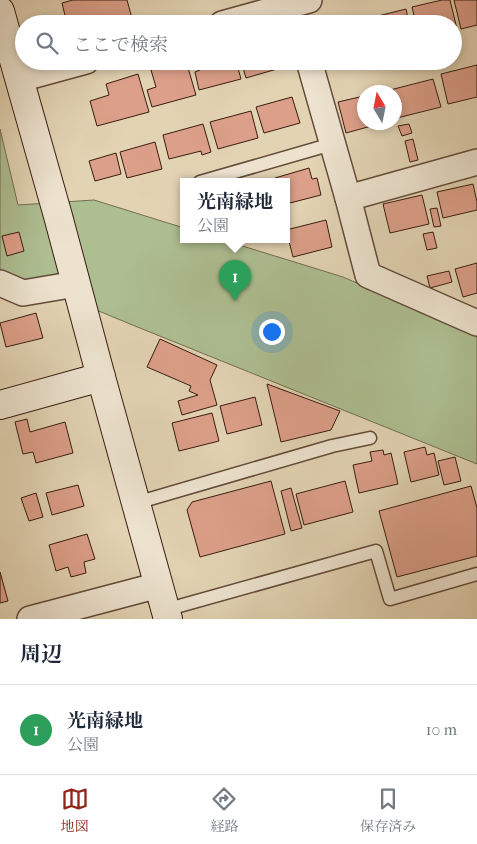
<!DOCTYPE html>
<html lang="ja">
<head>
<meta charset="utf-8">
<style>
  body { margin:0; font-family:"IM FELL French Canon","Noto Serif JP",serif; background:#f6f6f7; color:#1f2937 }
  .compass { position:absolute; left:357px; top:85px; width:45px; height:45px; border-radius:50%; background:#fff; box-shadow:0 2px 8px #0003; rotate:350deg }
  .you { position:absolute; left:271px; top:331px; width:18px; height:18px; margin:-12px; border:4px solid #fff; border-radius:50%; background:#1a73e8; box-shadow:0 0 0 8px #1a73e833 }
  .badge { display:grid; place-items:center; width:32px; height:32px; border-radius:50%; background:#8f2418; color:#fff; font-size:16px; font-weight:700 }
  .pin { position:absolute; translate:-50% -41px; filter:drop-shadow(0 1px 2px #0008) }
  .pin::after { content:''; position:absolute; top:26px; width:18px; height:15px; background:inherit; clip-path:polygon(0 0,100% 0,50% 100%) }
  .popup { position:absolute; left:180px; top:178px; width:110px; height:65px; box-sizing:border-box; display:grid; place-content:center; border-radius:0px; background:#fff; filter:drop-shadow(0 1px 4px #0005); font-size:16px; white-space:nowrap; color:#747a83 }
  .popup b { font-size:19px; color:#1f2937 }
  .popup::after { content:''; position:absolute; left:50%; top:100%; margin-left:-10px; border:10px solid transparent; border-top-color:#fff }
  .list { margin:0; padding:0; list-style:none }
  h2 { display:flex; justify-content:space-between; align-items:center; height:65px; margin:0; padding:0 20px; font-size:21px }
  h2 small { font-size:16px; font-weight:400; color:#747a83 }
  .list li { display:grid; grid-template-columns:32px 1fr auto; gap:15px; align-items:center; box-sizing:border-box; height:90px; padding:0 20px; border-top:1px solid #e0e1e3 }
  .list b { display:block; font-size:19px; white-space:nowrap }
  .list p { margin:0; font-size:16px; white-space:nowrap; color:#747a83 }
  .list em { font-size:16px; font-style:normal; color:#747a83 }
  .icon { flex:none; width:28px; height:28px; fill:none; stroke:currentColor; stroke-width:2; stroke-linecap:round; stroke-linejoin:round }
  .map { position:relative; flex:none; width:477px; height:619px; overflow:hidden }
  .search { position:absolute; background:#fff; box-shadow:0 2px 8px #0003; left:15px; right:15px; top:15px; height:55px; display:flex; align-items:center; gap:12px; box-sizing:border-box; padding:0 18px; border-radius:28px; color:#747a83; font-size:19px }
  .sheet { height:155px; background:#fff }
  nav { display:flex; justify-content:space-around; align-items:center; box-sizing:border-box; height:70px; border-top:1px solid #e0e1e3; background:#fff; font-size:14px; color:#747a83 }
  nav a { display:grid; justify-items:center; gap:2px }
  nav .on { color:#8f2418 }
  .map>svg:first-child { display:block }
</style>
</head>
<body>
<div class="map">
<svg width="477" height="619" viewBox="0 0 477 619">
  <rect width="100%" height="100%" fill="#e2d3b3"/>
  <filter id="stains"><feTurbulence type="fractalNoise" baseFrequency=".004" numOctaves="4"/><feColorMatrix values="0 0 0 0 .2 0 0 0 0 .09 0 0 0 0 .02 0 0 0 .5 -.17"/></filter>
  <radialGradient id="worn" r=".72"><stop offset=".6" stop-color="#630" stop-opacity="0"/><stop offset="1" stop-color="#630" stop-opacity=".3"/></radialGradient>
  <polygon fill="#adbe91" stroke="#736d50" points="0,129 18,205 94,200 184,228 184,240 223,240 343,277 477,336 477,464 130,324 0,270"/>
  <g fill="#dc9f89" stroke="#391c10">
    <polygon points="73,0 127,0 133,22 124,24 67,24 62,3"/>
    <polygon points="442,0 450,0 458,33 453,34 453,24 416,24 412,7"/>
    <polygon points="454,0 477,0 477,25 461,29"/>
    <polygon points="406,9 409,24 371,24 370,18"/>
    <polygon points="183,61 186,61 196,95 152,107 147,90 156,87 151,70"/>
    <polygon points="198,61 236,61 241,79 199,90 195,72 200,70"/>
    <polygon points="241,61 283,61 284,67 246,78"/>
    <polygon points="477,65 477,97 448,104 441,74"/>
    <polygon points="138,74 149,112 97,126 90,101 109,95 106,84"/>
    <polygon points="433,79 441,107 397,118 394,107 394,92 391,92 390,90"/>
    <polygon points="364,96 364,122 386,122 346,133 338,102"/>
    <polygon points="292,97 300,123 264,133 256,107"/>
    <polygon points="251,111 258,138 218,149 210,122"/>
    <polygon points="203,124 211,152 202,155 201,151 169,159 163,135"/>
    <polygon points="409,124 412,133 402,136 398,126"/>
    <polygon points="413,139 418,160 410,162 405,141"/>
    <polygon points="155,142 162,169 127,178 120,152"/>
    <polygon points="116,153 121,174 95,181 89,161"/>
    <polygon points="309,168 312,179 317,178 321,195 286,204 286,182 277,182 275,178"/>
    <polygon points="473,184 477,202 477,210 443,218 437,192"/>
    <polygon points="422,195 429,224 390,233 383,204"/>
    <polygon points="437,208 441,226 434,227 430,209"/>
    <polygon points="326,220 332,247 293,257 286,230"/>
    <polygon points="19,232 24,251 7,256 2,236"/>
    <polygon points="433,232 437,248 427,250 423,234"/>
    <polygon points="477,263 477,293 463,297 455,269"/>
    <polygon points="449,271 452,282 430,288 427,276"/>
    <polygon points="36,313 43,338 6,347 0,323"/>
    <polygon points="160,339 217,365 210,380 217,405 182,415 178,401 198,395 189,391 191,386 147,367"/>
    <polygon points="267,384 340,411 331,430 281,442"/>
    <polygon points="255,397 262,425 227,434 220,406"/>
    <polygon points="212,413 219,441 179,451 172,423"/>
    <polygon points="27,419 30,432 65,422 73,453 36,463 33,452 23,454 15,422"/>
    <polygon points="425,447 427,455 434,453 439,475 411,482 404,452"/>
    <polygon points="383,450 384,455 391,453 398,484 359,493 353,465 372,461 370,452"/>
    <polygon points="455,457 461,481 444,485 438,461"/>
    <polygon points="271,481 285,534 200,557 187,510 192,502"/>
    <polygon points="345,481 353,512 304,525 296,494"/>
    <polygon points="78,485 84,506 52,515 46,493"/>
    <polygon points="471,486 477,508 477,556 397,577 379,511"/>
    <polygon points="291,488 302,528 291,531 281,491"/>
    <polygon points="36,493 43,517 29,521 21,498"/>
    <polygon points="87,534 95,559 84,562 86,573 71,577 68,567 56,571 49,545"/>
    <polygon points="0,572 8,601 0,603"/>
  </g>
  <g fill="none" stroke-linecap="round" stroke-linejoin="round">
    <g stroke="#634a39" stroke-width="15">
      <g id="lane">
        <polyline points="200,182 332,144"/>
        <polyline points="136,503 332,446 370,438"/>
        <polyline points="165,610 376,551 390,599 477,574"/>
      </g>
    </g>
    <g stroke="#634a39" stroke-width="28">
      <g id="street">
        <polyline points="222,24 309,0"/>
        <polyline points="309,61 348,198 368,275 477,323"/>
        <polyline points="20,79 86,61"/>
        <polyline points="348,198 477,162"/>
        <polyline points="0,283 23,293 76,284"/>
        <polyline points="30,619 159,585"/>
      </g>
    </g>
    <g stroke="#391c10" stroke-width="30">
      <g id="secondary">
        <polyline points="0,11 58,216 101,377 168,619"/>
        <polyline points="0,405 101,377"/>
      </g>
    </g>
    <use href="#lane" stroke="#ece2ce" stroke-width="12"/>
    <use href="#street" stroke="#ece2ce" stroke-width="25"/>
    <use href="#secondary" stroke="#ece2ce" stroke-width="28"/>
  </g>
  <rect width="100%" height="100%" filter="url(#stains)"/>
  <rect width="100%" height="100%" fill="url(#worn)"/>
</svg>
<svg class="compass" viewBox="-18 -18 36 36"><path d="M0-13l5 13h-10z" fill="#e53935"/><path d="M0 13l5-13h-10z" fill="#747a83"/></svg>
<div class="you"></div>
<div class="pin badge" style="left:235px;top:301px;background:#2e9e5b">1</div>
<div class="popup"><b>光南緑地</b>公園</div>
<div class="search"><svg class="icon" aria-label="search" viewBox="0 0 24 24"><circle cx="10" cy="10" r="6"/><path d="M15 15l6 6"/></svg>ここで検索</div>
</div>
<section class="sheet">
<h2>周辺<small></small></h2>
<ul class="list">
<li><span class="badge" style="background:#2e9e5b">1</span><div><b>光南緑地</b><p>公園</p></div><em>10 m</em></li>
</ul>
</section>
<nav>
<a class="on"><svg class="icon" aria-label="map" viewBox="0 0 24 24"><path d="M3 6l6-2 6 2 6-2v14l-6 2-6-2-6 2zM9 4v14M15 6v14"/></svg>地図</a>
<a><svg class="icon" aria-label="directions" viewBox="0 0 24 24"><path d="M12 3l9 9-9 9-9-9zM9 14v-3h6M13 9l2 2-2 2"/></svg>経路</a>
<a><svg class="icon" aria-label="saved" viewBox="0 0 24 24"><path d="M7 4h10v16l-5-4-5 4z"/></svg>保存済み</a>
</nav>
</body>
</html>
